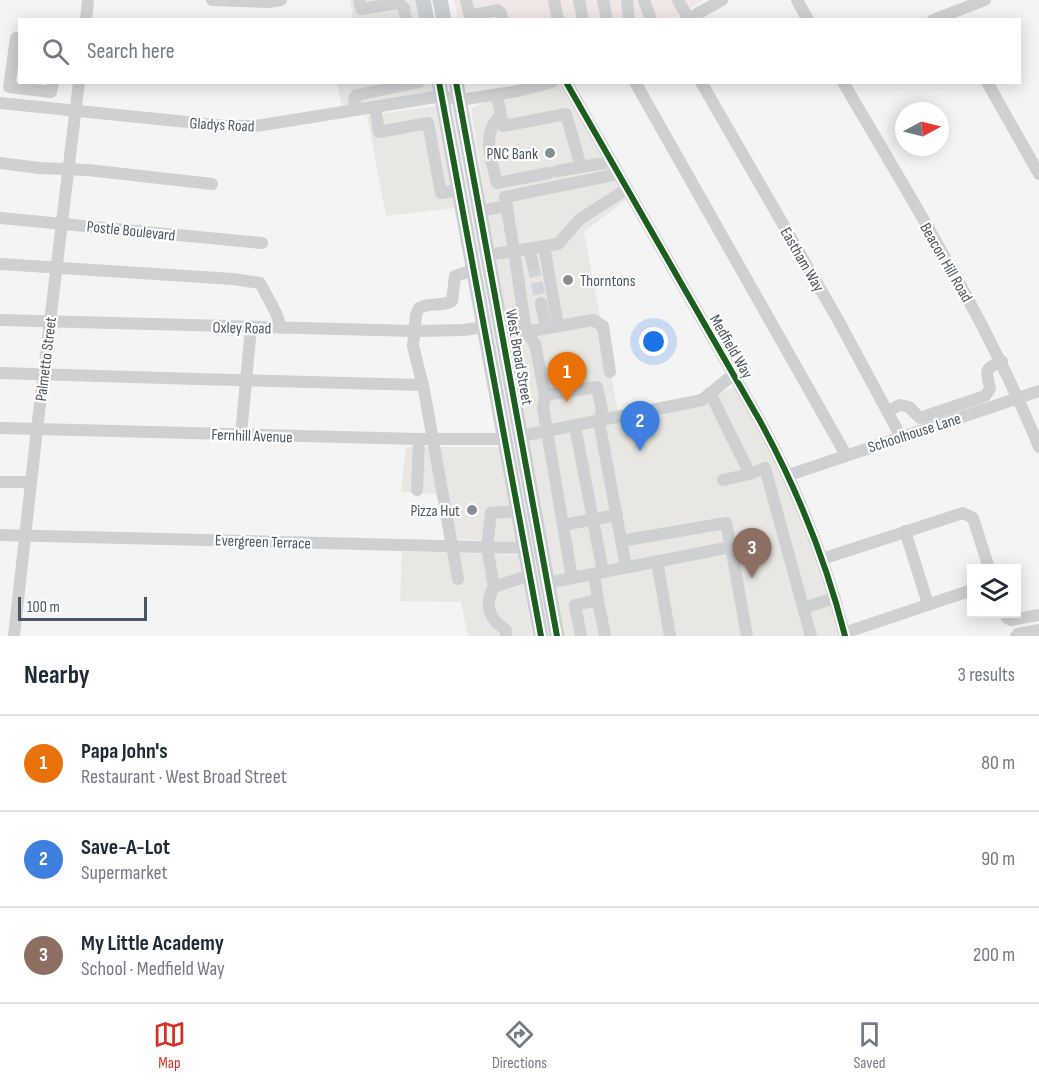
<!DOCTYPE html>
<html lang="en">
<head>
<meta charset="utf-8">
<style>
  body { margin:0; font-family:"Sofia Sans Condensed",sans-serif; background:#f2f2f3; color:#1f2937 }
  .controls { position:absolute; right:18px; bottom:18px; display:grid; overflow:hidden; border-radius:0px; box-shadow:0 3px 15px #0003 }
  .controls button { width:54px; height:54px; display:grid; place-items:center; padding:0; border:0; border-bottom:2px solid #e0e1e3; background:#fff; color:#1f2937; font:30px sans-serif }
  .compass { position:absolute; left:895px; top:102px; width:54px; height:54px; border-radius:50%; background:#fff; box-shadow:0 3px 15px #0003; rotate:83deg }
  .scale { position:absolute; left:18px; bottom:15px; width:129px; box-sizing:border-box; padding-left:6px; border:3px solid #4a5661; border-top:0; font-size:16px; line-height:21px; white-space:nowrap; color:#4a5661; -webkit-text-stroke:4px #fff; paint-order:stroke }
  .you { position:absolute; left:654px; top:342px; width:21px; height:21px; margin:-15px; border:4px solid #fff; border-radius:50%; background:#1a73e8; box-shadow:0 0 0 9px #1a73e833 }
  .badge { display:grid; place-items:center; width:39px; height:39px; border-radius:50%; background:#d93025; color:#fff; font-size:20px; font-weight:700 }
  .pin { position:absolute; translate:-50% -50px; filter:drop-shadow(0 2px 3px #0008) }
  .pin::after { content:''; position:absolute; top:32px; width:21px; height:18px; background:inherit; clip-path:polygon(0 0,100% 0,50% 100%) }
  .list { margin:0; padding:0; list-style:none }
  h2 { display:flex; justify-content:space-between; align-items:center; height:78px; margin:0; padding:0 24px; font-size:26px }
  h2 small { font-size:20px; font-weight:400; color:#747a83 }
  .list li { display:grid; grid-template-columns:39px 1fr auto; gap:18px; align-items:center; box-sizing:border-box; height:96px; padding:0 24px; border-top:2px solid #e0e1e3 }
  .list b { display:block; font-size:22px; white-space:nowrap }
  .list p { margin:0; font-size:20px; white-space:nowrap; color:#747a83 }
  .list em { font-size:20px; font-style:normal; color:#747a83 }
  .icon { flex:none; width:33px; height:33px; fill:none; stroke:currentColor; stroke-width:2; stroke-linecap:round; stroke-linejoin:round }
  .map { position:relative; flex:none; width:1039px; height:636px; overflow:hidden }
  .search { position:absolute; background:#fff; box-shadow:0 3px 15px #0003; left:18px; right:18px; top:18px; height:66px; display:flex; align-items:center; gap:15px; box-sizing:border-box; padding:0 21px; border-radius:0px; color:#747a83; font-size:22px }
  .sheet { height:366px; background:#fff }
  nav { display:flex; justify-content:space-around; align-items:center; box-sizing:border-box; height:84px; border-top:2px solid #e0e1e3; background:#fff; font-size:16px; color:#747a83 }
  nav a { display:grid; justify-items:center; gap:3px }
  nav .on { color:#d93025 }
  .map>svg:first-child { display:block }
</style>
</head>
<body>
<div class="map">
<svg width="1039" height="636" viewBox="0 0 1039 636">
  <rect width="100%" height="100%" fill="#f4f4f4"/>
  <g fill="#e8e7e3">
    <polygon points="350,0 416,0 420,19 353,19"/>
    <polygon points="337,83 432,83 434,92 342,108"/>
    <polygon points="552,83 566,83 631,196 584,232 619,417 679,407 740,385 789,475 845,636 564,636 488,217 471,109 497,95"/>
    <polygon points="435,106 455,208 386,216 367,116"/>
    <polygon points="406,447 500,447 516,542 444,538 438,494 401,492"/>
    <polygon points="402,551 519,555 532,636 468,636 461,602 400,601"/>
  </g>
  <polygon fill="#f1e7e6" points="454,0 704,0 669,20 458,19"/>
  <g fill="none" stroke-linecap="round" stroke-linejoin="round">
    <polyline stroke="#d2d4d7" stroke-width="12" stroke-dasharray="12 6" stroke-linecap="butt" points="533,265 541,303"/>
    <g stroke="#ced0d2" stroke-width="12">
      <polyline points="212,0 268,2 281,0"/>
      <polyline points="359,0 361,9 398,3 404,8 406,20"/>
      <polyline points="466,0 469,13 476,19"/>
      <polyline points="554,0 558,20"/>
      <polyline points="579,0 583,20"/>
      <polyline points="603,0 607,20"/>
      <polyline points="627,0 629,20"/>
      <polyline points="644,0 651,20"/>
      <polyline points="678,0 688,18"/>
      <polyline points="797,0 808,20"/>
      <polyline points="473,15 497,10 501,13 502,20"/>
      <polyline points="86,20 88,0"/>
      <polyline points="686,20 722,0"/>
      <polyline points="933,20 985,0"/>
      <polyline points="16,38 9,87 51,92 53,82"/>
      <path d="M566 82 760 421C797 489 826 560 845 636"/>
      <polyline points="635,82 846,455"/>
      <polyline points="701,82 837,318 901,437"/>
      <path d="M843 82C913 202 986 319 1039 447"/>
      <polyline points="987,82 1039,174"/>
      <polyline points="497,95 503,126 566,114 581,167 611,162"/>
      <polyline points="0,103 226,126 256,126 442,96 460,100 518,91 552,82"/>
      <polyline points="375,107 379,132 428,123 441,193 459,190"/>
      <polyline points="356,110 354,98 357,95 419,82"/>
      <path d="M500 115C481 136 491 157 497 183L549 173"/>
      <polyline points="0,163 39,168 88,170 212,184"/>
      <polyline points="557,171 581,167"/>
      <polyline points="627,189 580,219 558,244 514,251 526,331 535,344 545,395 543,408 572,578 731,547 747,636"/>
      <polyline points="480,211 507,206"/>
      <polyline points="0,218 262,243"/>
      <polyline points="544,246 558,326"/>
      <polyline points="529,249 533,265"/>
      <polyline points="488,255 514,251 505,197 618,174"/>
      <polyline points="0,264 233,279 260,283 276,313 281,328"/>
      <polyline points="541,303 546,328"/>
      <polyline points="0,320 414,331 464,330 484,327"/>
      <polyline points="503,336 593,320 603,326 610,372"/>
      <path d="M0 373C141 377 281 382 422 385"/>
      <polyline points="710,393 750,474 765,468 811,636"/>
      <polyline points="545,395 597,387 602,410 599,421 626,567"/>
      <path d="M888 411 900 405 909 407 920 418 985 396 990 389C987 370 982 370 1002 361"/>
      <polyline points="575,426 603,572"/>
      <polyline points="0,428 419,439 505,439"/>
      <polyline points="241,434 251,328"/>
      <polyline points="521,436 702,400 734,374"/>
      <polyline points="789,475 1039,391"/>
      <polyline points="723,480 750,474"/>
      <polyline points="0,482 31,482"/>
      <polyline points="417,490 419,439"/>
      <polyline points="563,525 617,515"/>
      <polyline points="905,531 928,604"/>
      <polyline points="0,535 525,548"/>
      <polyline points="621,541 726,523 731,547"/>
      <polyline points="822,559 963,513 973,518 989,568"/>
      <polyline points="657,561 670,636"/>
      <path d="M458 579 424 390 413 346 416 315 419 308C429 302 442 307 452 301L455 276 474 270"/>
      <polyline points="547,583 572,578"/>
      <polyline points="494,587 487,547 491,513 518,511"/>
      <polyline points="598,600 605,636"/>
      <polyline points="803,608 835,598"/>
      <polyline points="1005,614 1007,618 1011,620 1039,615"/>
      <polyline points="844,633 972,590"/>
      <polyline points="14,636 37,429 79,82"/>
      <path d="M506 636V630C490 620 483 605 494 587L530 575"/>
      <polyline points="581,636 575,605 598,600 594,574"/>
      <polyline points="1016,636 1018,634 1039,630"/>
    </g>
    <g stroke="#caced1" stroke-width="15">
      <polyline points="423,0 427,20"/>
      <polyline points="440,0 444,20"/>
      <polyline points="439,82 541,636"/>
      <polyline points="456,82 557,636"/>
    </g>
    <g stroke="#fff" stroke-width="10">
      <g id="cycleway">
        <polyline points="439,82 541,636"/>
        <polyline points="456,82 557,636"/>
        <path d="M566 82 760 421C797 489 826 560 845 636"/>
      </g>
    </g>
    <use href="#cycleway" stroke="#1b5e20" stroke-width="6"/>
  </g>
  <g fill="#868d94" stroke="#fff" stroke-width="2">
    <circle cx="550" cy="153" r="6"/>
    <circle cx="568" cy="280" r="6"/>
    <circle cx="472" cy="510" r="6"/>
  </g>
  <g text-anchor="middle" stroke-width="4.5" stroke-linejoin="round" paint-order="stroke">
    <g font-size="16" fill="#4a5661" stroke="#fff">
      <text transform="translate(222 124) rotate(3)" y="6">Gladys Road</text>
      <text transform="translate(131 230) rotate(6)" y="6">Postle Boulevard</text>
      <text transform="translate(803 259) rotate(60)" y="6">Eastham Way</text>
      <text transform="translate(947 262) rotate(60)" y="6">Beacon Hill Road</text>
      <text transform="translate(242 327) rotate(1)" y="6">Oxley Road</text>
      <text transform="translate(732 346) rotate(60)" y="6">Medfield Way</text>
      <text transform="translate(520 357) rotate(80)" y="6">West Broad Street</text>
      <text transform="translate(45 359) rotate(-83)" y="6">Palmetto Street</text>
      <text transform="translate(914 432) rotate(-18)" y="6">Schoolhouse Lane</text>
      <text transform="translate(252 435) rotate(2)" y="6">Fernhill Avenue</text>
      <text transform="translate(263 541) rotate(2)" y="6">Evergreen Terrace</text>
    </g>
    <g font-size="16" fill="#4a5661" stroke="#fff" text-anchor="end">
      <text x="538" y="159">PNC Bank</text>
      <text x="580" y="286" text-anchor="start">Thorntons</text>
      <text x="460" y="516">Pizza Hut</text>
    </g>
  </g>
</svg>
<div class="controls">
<button><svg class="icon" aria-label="layers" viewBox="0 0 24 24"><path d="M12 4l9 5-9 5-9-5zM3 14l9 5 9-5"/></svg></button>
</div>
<svg class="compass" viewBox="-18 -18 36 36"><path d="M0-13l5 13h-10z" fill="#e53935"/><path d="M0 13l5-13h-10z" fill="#747a83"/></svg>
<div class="scale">100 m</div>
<div class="you"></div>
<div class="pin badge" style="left:567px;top:402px;background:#e8710a">1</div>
<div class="pin badge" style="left:640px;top:451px;background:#3f7fe0">2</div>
<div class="pin badge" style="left:752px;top:578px;background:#8d6e63">3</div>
<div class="search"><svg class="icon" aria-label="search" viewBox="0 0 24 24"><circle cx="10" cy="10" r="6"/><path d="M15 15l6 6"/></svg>Search here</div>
</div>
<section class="sheet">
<h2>Nearby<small>3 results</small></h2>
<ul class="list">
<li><span class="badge" style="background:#e8710a">1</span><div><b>Papa John's</b><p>Restaurant · West Broad Street</p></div><em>80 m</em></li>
<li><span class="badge" style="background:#3f7fe0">2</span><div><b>Save-A-Lot</b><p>Supermarket</p></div><em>90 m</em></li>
<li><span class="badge" style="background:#8d6e63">3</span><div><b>My Little Academy</b><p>School · Medfield Way</p></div><em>200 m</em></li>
</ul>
</section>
<nav>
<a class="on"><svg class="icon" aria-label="map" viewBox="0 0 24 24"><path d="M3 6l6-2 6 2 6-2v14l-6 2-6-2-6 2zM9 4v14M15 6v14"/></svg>Map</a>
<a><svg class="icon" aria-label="directions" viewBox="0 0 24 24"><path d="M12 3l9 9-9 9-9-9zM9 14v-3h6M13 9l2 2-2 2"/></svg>Directions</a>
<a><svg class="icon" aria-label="saved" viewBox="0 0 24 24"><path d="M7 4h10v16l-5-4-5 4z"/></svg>Saved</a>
</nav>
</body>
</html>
